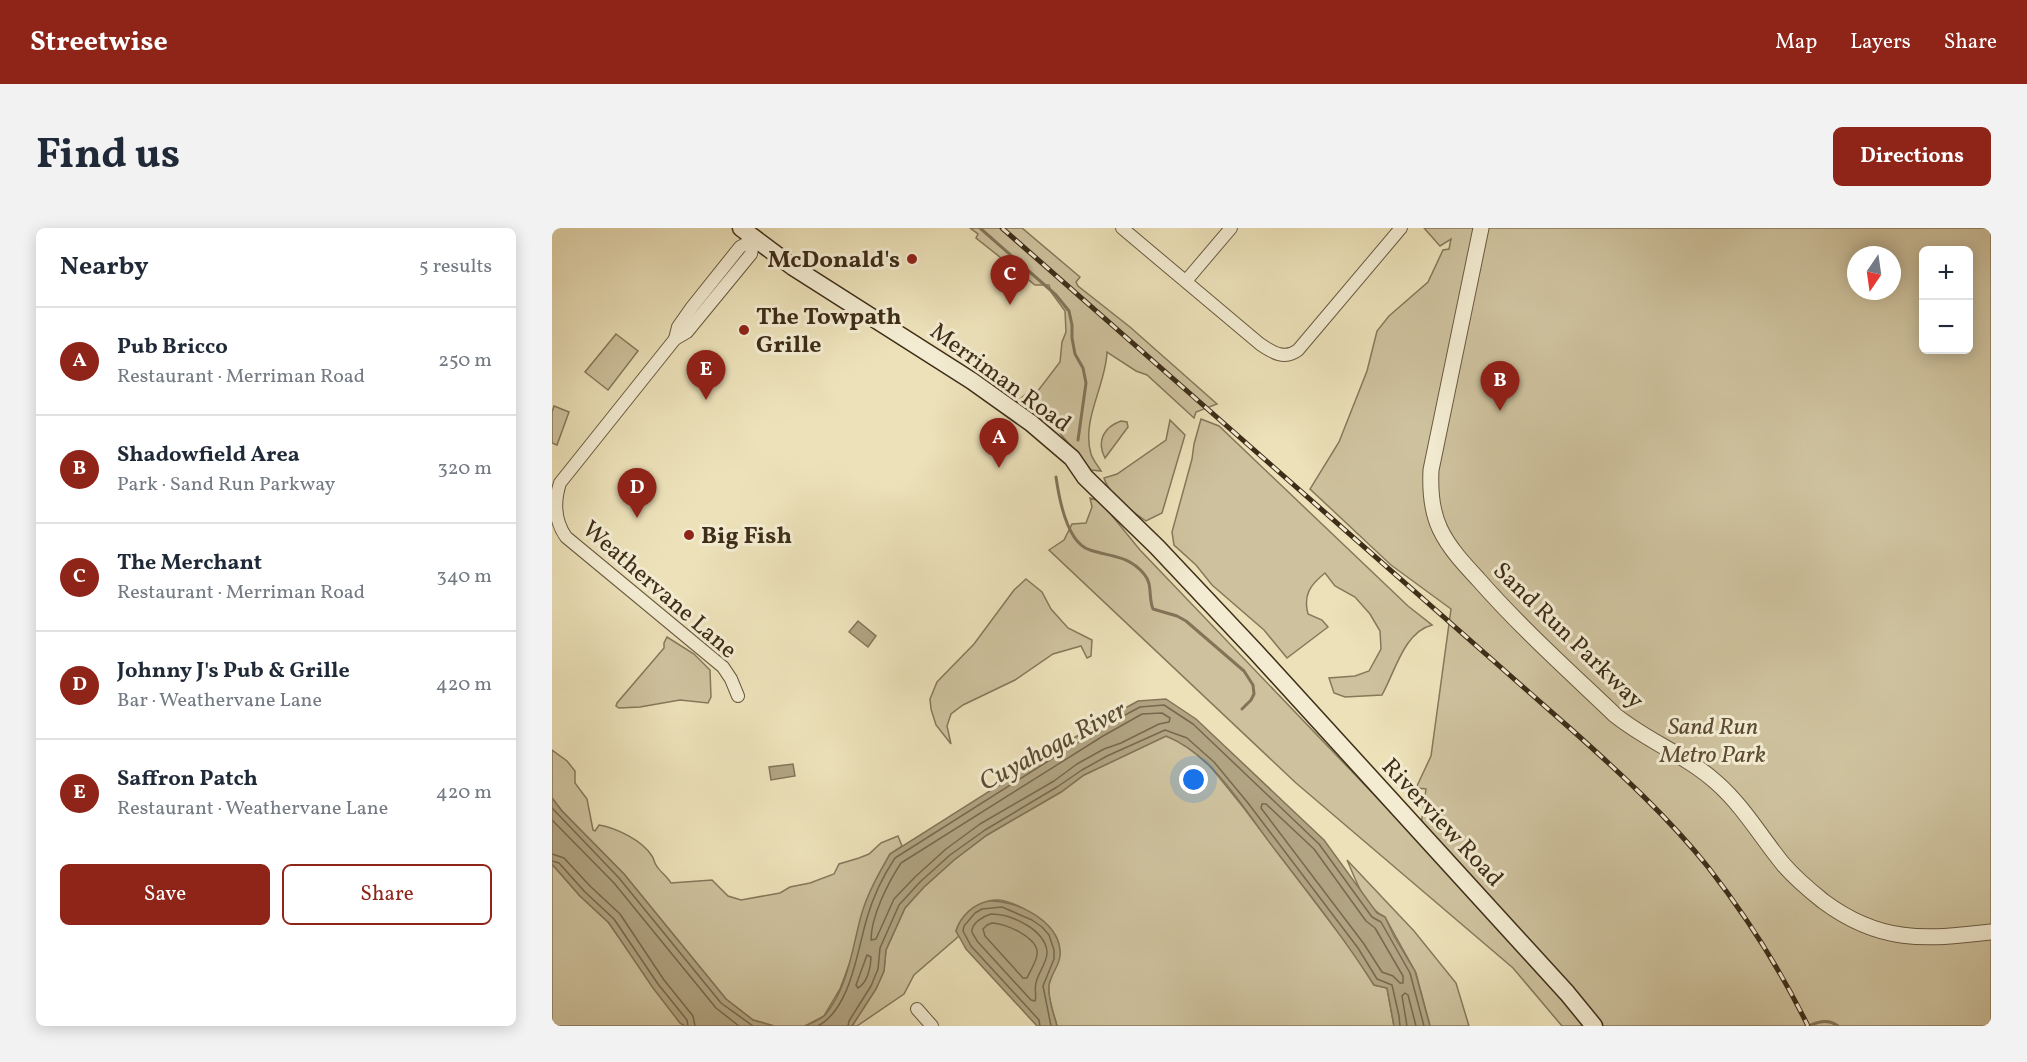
<!DOCTYPE html>
<html lang="en">
<head>
<meta charset="utf-8">
<style>
  body { margin:0; font-family:Vollkorn,serif; background:#f2f2f3; color:#1f2937 }
  .controls { position:absolute; right:18px; top:18px; display:grid; overflow:hidden; border-radius:9px; box-shadow:0 3px 15px #0003 }
  .controls button { width:54px; height:54px; display:grid; place-items:center; padding:0; border:0; border-bottom:2px solid #e0e1e3; background:#fff; color:#1f2937; font:30px sans-serif }
  .compass { position:absolute; left:1295px; top:18px; width:54px; height:54px; border-radius:50%; background:#fff; box-shadow:0 3px 15px #0003; rotate:193deg }
  .you { position:absolute; left:642px; top:552px; width:21px; height:21px; margin:-15px; border:4px solid #fff; border-radius:50%; background:#1a73e8; box-shadow:0 0 0 9px #1a73e833 }
  .badge { display:grid; place-items:center; width:39px; height:39px; border-radius:50%; background:#8f2418; color:#fff; font-size:20px; font-weight:700 }
  .pin { position:absolute; translate:-50% -50px; filter:drop-shadow(0 2px 3px #0008) }
  .pin::after { content:''; position:absolute; top:32px; width:21px; height:18px; background:inherit; clip-path:polygon(0 0,100% 0,50% 100%) }
  .list { margin:0; padding:0; list-style:none }
  h2 { display:flex; justify-content:space-between; align-items:center; height:78px; margin:0; padding:0 24px; font-size:26px }
  h2 small { font-size:20px; font-weight:400; color:#747a83 }
  .list li { display:grid; grid-template-columns:39px 1fr auto; gap:18px; align-items:center; box-sizing:border-box; height:108px; padding:0 24px; border-top:2px solid #e0e1e3 }
  .list b { display:block; font-size:22px; white-space:nowrap }
  .list p { margin:0; font-size:20px; white-space:nowrap; color:#747a83 }
  .list em { font-size:20px; font-style:normal; color:#747a83 }
  .actions { display:flex; gap:12px; padding:18px 24px }
  .actions a { flex:1; padding:14px 0; border:2px solid #8f2418; border-radius:9px; text-align:center; font-size:21px; color:#8f2418 }
  .actions .main { background:#8f2418; color:#fff }
  .map { position:relative; flex:none; width:1439px; height:798px; overflow:hidden; border-radius:9px }
  header { display:flex; align-items:center; gap:36px; box-sizing:border-box; height:84px; padding:0 30px; background:#8f2418; color:#fff }
  header strong { font-size:28px }
  nav { display:flex; gap:33px; margin-inline-start:auto; font-size:21px }
  .intro { display:flex; align-items:center; justify-content:space-between; box-sizing:border-box; height:144px; padding:0 36px }
  h1 { margin:0; font-size:42px }
  .button { padding:15px 27px; border-radius:9px; background:#8f2418; color:#fff; font-size:21px; font-weight:700 }
  main { display:flex; gap:36px; padding:0 36px }
  aside { flex:1; background:#fff; border-radius:9px; box-shadow:0 3px 15px #0003 }
  .map>svg:first-child { display:block }
</style>
</head>
<body>
<header>
<strong>Streetwise</strong>
<nav><a>Map</a><a>Layers</a><a>Share</a></nav>
</header>
<div class="intro"><h1>Find us</h1><a class="button">Directions</a></div>
<main>
<aside>
<h2>Nearby<small>5 results</small></h2>
<ul class="list">
<li><span class="badge">A</span><div><b>Pub Bricco</b><p>Restaurant · Merriman Road</p></div><em>250 m</em></li>
<li><span class="badge">B</span><div><b>Shadowfield Area</b><p>Park · Sand Run Parkway</p></div><em>320 m</em></li>
<li><span class="badge">C</span><div><b>The Merchant</b><p>Restaurant · Merriman Road</p></div><em>340 m</em></li>
<li><span class="badge">D</span><div><b>Johnny J's Pub &amp; Grille</b><p>Bar · Weathervane Lane</p></div><em>420 m</em></li>
<li><span class="badge">E</span><div><b>Saffron Patch</b><p>Restaurant · Weathervane Lane</p></div><em>420 m</em></li>
</ul>
<div class="actions"><a class="main">Save</a><a>Share</a></div>
</aside>
<div class="map">
<svg width="1439" height="798" viewBox="0 0 1439 798">
  <rect width="100%" height="100%" fill="#ece1b9"/>
  <filter id="stains"><feTurbulence type="fractalNoise" baseFrequency=".00333" numOctaves="4"/><feColorMatrix values="0 0 0 0 .2 0 0 0 0 .09 0 0 0 0 .02 0 0 0 .5 -.17"/></filter>
  <radialGradient id="worn" r=".72"><stop offset=".6" stop-color="#630" stop-opacity="0"/><stop offset="1" stop-color="#630" stop-opacity=".3"/></radialGradient>
  <g fill="#cec29e" stroke="#86785b" stroke-width="1.5" fill-rule="evenodd">
    <path d="M418 0H470L528 49 524 54 526 58 578 99 665 176 644 184 642 190 595 147 584 143 555 124C554 157 529 192 539 226 541 232 546 238 549 243L539 242 502 198 468 171 474 166 482 168 508 134 510 114 514 104 513 83 499 64 497 57H483L424 10 426 6Z"/>
    <path d="M872 0H1439V798H1042L868 604 874 561 864 560 879 528 899 381 839 337 758 261 787 214 815 143 825 103 837 88 876 54 891 22 897 21 899 11 888 18ZM1372 22H1416V122H1372ZM1304 27H1340V63H1304Z"/>
    <polygon points="64,106 86,123 56,162 33,144"/>
    <polygon points="2,178 17,184 5,217 0,215 0,184"/>
    <path d="M649 191 667 198 856 378 880 397C852 404 843 444 830 467L793 469 782 465 777 450 803 448 817 443 829 421 828 403 818 386 803 369 783 358 773 345C758 357 751 367 756 386L770 392 776 399 735 430 712 402 660 357 644 337 622 317 620 304 640 231 642 216Z"/>
    <path d="M618 192 633 207 610 285 594 293C579 283 557 267 552 250L565 246 614 212Z"/>
    <path d="M569 193 575 194 576 199 553 230C544 213 552 199 569 193Z"/>
    <polygon points="538,270 548,273 588,322 920,669 1033,798 1010,798 961,740 744,555 497,322 512,312 520,296 534,295 540,279"/>
    <polygon points="474,351 490,364 499,381 516,400 540,412 539,428 535,430 529,418 501,426 463,452 411,477 399,486 395,498 399,516 384,497 379,481 378,471 385,454 422,416 462,362"/>
    <polygon points="115,409 142,426 158,442 159,469 156,475 128,472 88,479 67,480 64,478 65,475 112,420 112,415"/>
    <path d="M614 508 632 515 658 538 691 579 801 724 822 757 835 760 842 798H505C502 786 495 769 497 757 500 740 512 731 506 713 499 694 458 667 437 673 432 674 426 680 422 683 413 688 407 693 404 703L407 708 362 747 352 766 305 798H300L324 761 332 743 334 722 353 680 372 659 402 632 435 607 509 564 532 547Z"/>
    <path d="M0 522 15 533 23 543V555L35 571 41 602 43 603 47 597C64 600 90 612 100 628 102 631 102 634 104 637 108 644 115 648 119 655L160 652 176 668 189 672 228 665 238 659 258 655 282 646 287 636 307 630 317 626 329 615 346 608 350 618 338 626 288 761 272 788 253 798H222L201 792 174 771 72 646 10 583 0 570Z"/>
    <path d="M795 632 862 703 904 755 917 798H878L864 745 833 689C812 679 804 652 795 632Z"/>
    <polygon points="0,636 28,668 56,694 128,795 133,798 0,798"/>
  </g>
  <g fill="#b1a482" stroke="#837458" stroke-width="1.5">
    <polygon points="306,393 324,408 316,419 297,404"/>
    <path d="M614 471 644 491 772 612 825 685 833 689 842 708 863 743 878 798H842L835 760 822 757C792 710 758 667 724 623 692 582 663 528 614 508L532 547 509 564 435 607 402 632 372 659 353 680 334 722 332 743 324 761 300 798H253C259 795 268 792 273 787 296 760 300 721 309 688 315 666 327 645 338 626L544 496 586 473Z"/>
    <polygon points="241,536 243,548 219,552 217,539"/>
    <polygon points="0,570 10,583 72,646 174,771 201,792 222,798 133,798 128,795 101,760 57,695 28,668 0,636"/>
    <path d="M437 673C464 672 505 692 508 722 510 735 499 745 497 757 495 769 502 786 505 798H485L414 721 404 703C409 687 422 676 437 673Z"/>
  </g>
  <g fill="none" stroke-linecap="round" stroke-linejoin="round">
    <g stroke="#78684d" stroke-width="1.5">
      <path d="M610 485 618 490 617 494 607 496 569 515 552 521 525 536 502 553 428 596 394 621 363 649 342 671 324 711 319 712C319 688 336 655 349 635L551 508 590 486Z"/>
      <polygon points="710,576 714,576 762,621 814,693 823,700 851,748 851,755 848,755 841,748 830,744 812,716 709,580"/>
      <polyline points="0,580 67,650 169,775 201,798"/>
      <polyline points="0,592 62,655 164,780 187,798"/>
      <polyline points="0,626 12,630 38,658 68,686 112,752 141,788 143,798"/>
      <polyline points="0,633 7,635 33,664 62,691 106,756 135,792 136,798"/>
      <path d="M439 686C459 686 492 701 495 723 496 734 486 744 484 755 482 761 485 767 483 773L479 772 425 713C424 710 421 707 420 704 419 695 432 688 439 686Z"/>
      <path d="M440 695C453 695 488 710 485 727 484 734 478 743 475 750H471L433 708 431 701 435 697Z"/>
      <path d="M315 727 319 729C319 740 315 755 306 760L304 757Z"/>
      <path d="M266 798C299 780 305 723 315 690 321 669 331 648 343 630L547 501 588 479 612 477 641 496 767 616 820 689 829 694 858 745 872 798"/>
      <polyline points="296,798 297,793 319,758 326,741 328,720 347,677 368,654 398,627 433,602 505,559 530,542 555,528 613,502 635,510 662,534 696,575 806,720 825,751 840,757 847,788 848,798"/>
      <polyline points="488,798 487,792 419,718 411,703 412,698 423,685 430,681 450,679 480,692 490,699 497,707 502,722 502,731 491,758 499,798"/>
      <polyline points="855,798 850,768 853,765 856,767 864,798"/>
    </g>
    <g stroke="#837458" stroke-width="3">
      <polyline points="428,0 504,67 517,83 520,97 520,110 523,126 531,140 534,155 526,212"/>
      <path d="M504 249C507 270 515 315 538 322 559 329 576 327 592 346 601 356 596 369 601 381L625 388 634 393 692 443 701 457 702 466 699 472 690 481"/>
      <path d="M1257 798C1267 793 1277 791 1286 798"/>
    </g>
    <g stroke="#6a5a40" stroke-width="14">
      <g id="minor">
        <path d="M570 0 708 116C721 125 733 132 746 122L849 0"/>
        <polyline points="634,53 679,0"/>
        <polyline points="123,111 126,99 140,79 188,19 202,11"/>
        <path d="M186 468 179 451 171 439 14 309C2 292 2 274 8 255L123 111 135 104 199 26 202 11"/>
        <polyline points="365,781 380,798"/>
      </g>
    </g>
    <g stroke="#6a5a40" stroke-width="17">
      <path id="tertiary" d="M929 0 879 242C878 262 879 282 888 301 897 320 912 336 926 351 969 400 1017 443 1063 487 1095 513 1134 527 1165 555 1191 578 1209 609 1231 636 1243 650 1256 661 1271 673 1327 715 1372 712 1439 704"/>
    </g>
    <g stroke="#3e2d18" stroke-width="19">
      <polyline id="secondary" points="189,0 241,39 420,153 479,195 520,230 533,249 605,319 703,423 1015,765 1042,798"/>
    </g>
    <use href="#minor" stroke="#f3ecd2" stroke-width="12"/>
    <use href="#tertiary" stroke="#f3ecd2" stroke-width="15"/>
    <use href="#secondary" stroke="#f3ecd2" stroke-width="16"/>
    <g stroke="#3e2d18" stroke-width="5">
      <path id="rail" d="M450 0 1020 502C1068 545 1116 589 1156 639 1195 689 1228 741 1256 798"/>
    </g>
    <use href="#rail" stroke="#f3ecd2" stroke-width="3" stroke-dasharray="9" stroke-linecap="butt"/>
  </g>
  <g fill="#8f2418" stroke="#f3ecd2" stroke-width="2">
    <circle cx="360" cy="31" r="6"/>
    <circle cx="192" cy="102" r="6"/>
    <circle cx="137" cy="307" r="6"/>
  </g>
  <g text-anchor="middle" stroke-width="6" stroke-linejoin="round" paint-order="stroke">
    <g font-size="24" font-weight="bold" fill="#3e2d18" stroke="#f3ecd2" text-anchor="start">
      <text x="348" y="39" text-anchor="end">McDonald's</text>
      <text x="204" y="96">The Towpath<tspan x="204" dy="28">Grille</tspan></text>
      <text x="149" y="315">Big Fish</text>
    </g>
    <g font-size="24" fill="#3e2d18" stroke="#f3ecd2">
      <text transform="translate(449 149) rotate(36)" y="8">Merriman Road</text>
      <text transform="translate(108 361) rotate(41)" y="8">Weathervane Lane</text>
      <text transform="translate(1017 407) rotate(44)" y="8">Sand Run Parkway</text>
      <text transform="translate(891 594) rotate(47)" y="8">Riverview Road</text>
    </g>
    <g font-size="24" font-style="italic" fill="#5b4b33" stroke="#f3ecd2">
      <text x="1161" y="506">Sand Run<tspan x="1161" dy="28">Metro Park</tspan></text>
    </g>
    <g font-size="26" font-style="italic" fill="#5b4b32" stroke="#f3ecd2">
      <text transform="translate(500 517) rotate(-28)" y="9">Cuyahoga River</text>
    </g>
  </g>
  <rect width="100%" height="100%" filter="url(#stains)"/>
  <rect width="100%" height="100%" fill="url(#worn)"/>
</svg>
<div class="controls">
<button>+</button>
<button>−</button>
</div>
<svg class="compass" viewBox="-18 -18 36 36"><path d="M0-13l5 13h-10z" fill="#e53935"/><path d="M0 13l5-13h-10z" fill="#747a83"/></svg>
<div class="you"></div>
<div class="pin badge" style="left:447px;top:240px">A</div>
<div class="pin badge" style="left:948px;top:183px">B</div>
<div class="pin badge" style="left:458px;top:77px">C</div>
<div class="pin badge" style="left:85px;top:290px">D</div>
<div class="pin badge" style="left:154px;top:172px">E</div>
</div>
</main>
</body>
</html>
